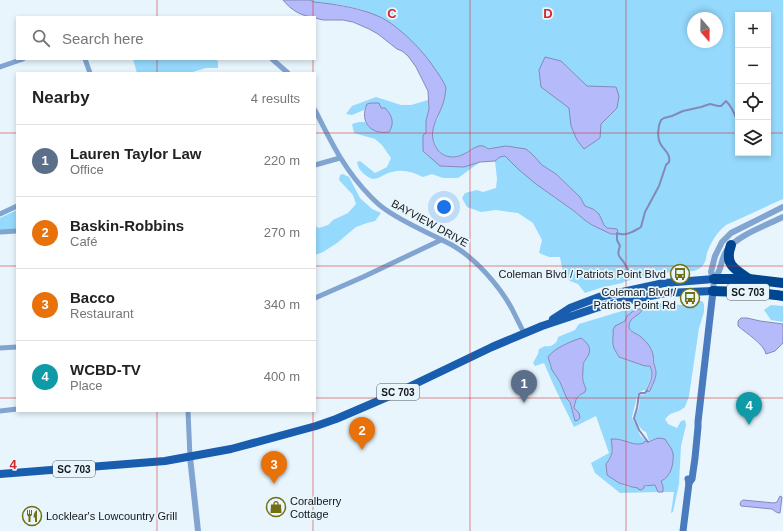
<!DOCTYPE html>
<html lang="en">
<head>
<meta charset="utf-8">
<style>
  body { margin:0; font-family:Arial,sans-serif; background:#f2f2f2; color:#222 }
  .controls { position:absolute; right:12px; top:12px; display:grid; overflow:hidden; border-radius:0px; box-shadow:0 2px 6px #0003 }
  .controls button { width:36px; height:36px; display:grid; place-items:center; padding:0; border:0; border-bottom:1px solid #e0e0e0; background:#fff; color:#222; font:20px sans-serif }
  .compass { position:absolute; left:687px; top:12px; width:36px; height:36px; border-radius:50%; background:#fff; box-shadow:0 2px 6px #0003; rotate:160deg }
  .you { position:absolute; left:444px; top:207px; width:14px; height:14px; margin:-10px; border:3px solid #fff; border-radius:50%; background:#1a73e8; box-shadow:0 0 0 6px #1a73e833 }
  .badge { display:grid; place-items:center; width:26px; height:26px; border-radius:50%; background:#0b8043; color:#fff; font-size:13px; font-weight:700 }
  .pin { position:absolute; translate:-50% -33px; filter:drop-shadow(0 1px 2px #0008) }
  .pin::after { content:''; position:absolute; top:21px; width:14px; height:12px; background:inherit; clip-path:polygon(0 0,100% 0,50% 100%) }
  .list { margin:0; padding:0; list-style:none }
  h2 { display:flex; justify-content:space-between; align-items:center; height:52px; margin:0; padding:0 16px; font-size:17px }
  h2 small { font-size:13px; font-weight:400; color:#767676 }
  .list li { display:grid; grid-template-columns:26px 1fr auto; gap:12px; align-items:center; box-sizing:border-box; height:72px; padding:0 16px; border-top:1px solid #e0e0e0 }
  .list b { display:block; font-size:15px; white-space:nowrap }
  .list p { margin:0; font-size:13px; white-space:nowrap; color:#767676 }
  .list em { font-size:13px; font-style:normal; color:#767676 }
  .icon { flex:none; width:22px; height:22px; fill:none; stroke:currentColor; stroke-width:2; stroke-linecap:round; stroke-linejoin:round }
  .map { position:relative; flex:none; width:783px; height:531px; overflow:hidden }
  .search { position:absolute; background:#fff; box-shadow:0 2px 6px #0003; left:16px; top:16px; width:300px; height:44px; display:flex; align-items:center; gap:10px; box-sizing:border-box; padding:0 14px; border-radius:0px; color:#767676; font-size:15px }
  .panel { position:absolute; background:#fff; box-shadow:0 2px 6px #0003; left:16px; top:72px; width:300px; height:340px; border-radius:0px }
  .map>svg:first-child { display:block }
</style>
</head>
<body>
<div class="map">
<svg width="783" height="531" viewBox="0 0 783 531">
  <rect width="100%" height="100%" fill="#e8f5fc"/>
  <g fill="#95d9fc" fill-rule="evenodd">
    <path d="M310 0H783V199L726 225C717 232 711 242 707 253 706 257 706 262 703 265 699 271 692 271 686 272L685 268 671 269V272L626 281 622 283 600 288 585 293 578 284 570 281 565 275 562 268 560 257H549L539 253 542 240 533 223 518 213 496 210 481 212 467 207 462 198 465 193 477 190 483 192 496 188 497 179 495 161 500 157 505 156 536 184 574 211 586 221 592 225 611 234H616L618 232 607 228 604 225 599 214 593 209 585 206 580 197 556 174 542 165 533 155 493 149 473 148 464 154 460 156 450 157 443 155 437 149 433 140 432 132 434 124 438 118 446 88 363 10 342 5 314 2ZM738 15H768V153H738ZM693 18H717V42H693Z"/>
    <polygon points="133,59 214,59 218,61 218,68 206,68 189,73 137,73"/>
    <path d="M376 97 401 105H411L428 100 429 109 426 121V133L423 136 431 157 440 166 464 167 480 162 458 178H443L432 174 423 177C413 172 403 169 392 172 379 175 376 185 363 173 359 169 358 167 357 162L360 161 375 173 387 167 391 158 382 145 375 139 354 133 352 124 359 122H365L369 127 374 130 381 108 379 103 367 104 364 110 352 115 346 114 352 106Z"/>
    <polygon points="343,174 349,177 360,198 372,209 381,213 375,221 367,223 356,227 337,243 323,252 315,255 315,226 319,228 328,225 333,220 348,213 356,204 353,195 339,180 340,175"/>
    <polygon points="17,210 17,229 0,230 0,218"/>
    <path d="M699 301H702L704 304V312L699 328 689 396 685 407 679 411 670 414 665 419 668 424 677 428 681 421 685 420 686 425 681 446 679 484 673 512 671 513 674 492H663V486L661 481 658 438 649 441 646 432C640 430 637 422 635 417L639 407 640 395 646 394 647 392 650 391 656 372 654 363 653 355 651 349 641 337 633 332 629 328V324L631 319 637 315 641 309H639V307C645 306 651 304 658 303 670 302 689 309 699 301Z"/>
    <polygon points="771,305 783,306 783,322 771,320 764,310"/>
    <path d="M632 308 633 311 627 316 625 321 622 322 613 337 617 350 619 357 641 365 650 366C654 375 649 381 646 390H644L638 393 632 417 640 435 646 441H645L644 443C636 446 629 443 621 440L612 448 611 458 606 464 607 475C611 477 614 480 618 482 629 490 643 487 656 485L658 492 620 493 595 473 591 463 609 453 596 416 574 427 554 386 544 363 535 366 533 363 538 354 539 349 545 346C551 347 554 345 557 341L558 337 575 330 579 324ZM567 343 588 355C580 369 582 376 585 392 576 397 576 398 574 408L579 413 573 415 570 402 567 399 560 382 552 370 549 362 556 350Z"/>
  </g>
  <g fill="#b5bbfa" stroke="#848ab7">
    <path d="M283 0H310L314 2C334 4 354 7 373 14 377 16 381 17 384 19 400 28 420 48 430 62 435 69 444 81 446 88 446 90 445 93 445 95 443 114 424 129 437 149 443 158 455 159 464 154 472 150 480 141 488 149L506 146 526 149 533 155 542 165 556 174 580 197 585 206 593 209 599 214 604 225 607 228 617 229 618 232 616 234H611L592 225 586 221 574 211 536 184 518 169 505 156 500 157 495 161 480 162 464 167 440 166 423 151V135L426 133V121L429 109 428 91 416 67 408 56 402 51 397 49 378 34 369 29 353 22 343 20H323L315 18V17C302 17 291 10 283 0Z"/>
    <polygon points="545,57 561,61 587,86 616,87 619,96 617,108 601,124 600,138 584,149 577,140 571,126 569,108 541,87 539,70"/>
    <path d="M371 103H379L381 108H385C392 115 395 123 389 132 371 135 359 122 367 104Z"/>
    <path d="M637 309H643C639 316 630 317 629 325 628 332 637 333 641 337 646 341 652 348 653 355 654 358 653 361 654 364 655 367 656 370 656 373 656 379 652 385 650 391L646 392C649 383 655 376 650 366H645L619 357C617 353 613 348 613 344 612 339 614 335 613 330L615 326 625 321 627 316 632 312Z"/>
    <path d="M741 318H747L760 321 783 324V343L775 351 766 354C764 344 746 333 738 326V321Z"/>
    <path d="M581 338C588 343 592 348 588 356 587 357 585 361 584 362 583 365 583 368 583 371 582 379 583 382 586 389L585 392C576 397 576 398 574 408L579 413 580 418 578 420 575 421 570 402 567 399 560 382 552 370 548 357C554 348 572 341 581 338Z"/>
    <path d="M658 438 665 439C667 443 672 448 673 453 674 464 671 477 661 481L663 486V492H658L655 485 644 486V488L641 490 638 489V488L632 487 619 483 607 475 606 464C613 455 613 451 611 439 614 439 618 439 621 440 630 442 635 446 644 443L645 441 648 442Z"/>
    <path d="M780 496 782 497 780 513C776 513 775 511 772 509L741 506C739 503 741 501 743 500L774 503 777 502Z"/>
  </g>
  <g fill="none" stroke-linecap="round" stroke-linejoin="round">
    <g stroke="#848ab7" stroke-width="2">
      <path d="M631 276C629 272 627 268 625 264 620 256 616 257 620 246L617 240V233C625 237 634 231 641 227L645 212 659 186 666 165 669 162C671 153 663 150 660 143 657 137 658 126 661 120L664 118 672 116 683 111 701 107 710 104 718 106H721L726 101C731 106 734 112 736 118L738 119"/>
      <polyline points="647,390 645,393 641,393 639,394 637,408 634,418 639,430 648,442"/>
    </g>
    <g stroke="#81a4d1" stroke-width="5">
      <polyline points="85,59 90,73"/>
      <polyline points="272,59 288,73"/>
      <polyline points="0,67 23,59"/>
      <path d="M315 110C331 142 345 171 371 197 374 200 378 204 382 207 403 223 428 232 452 245 475 258 499 285 512 309 516 317 520 325 524 333"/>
      <polyline points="315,165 340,158"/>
      <polyline points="0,214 17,206"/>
      <polyline points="0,232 17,231"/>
      <polyline points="315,298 363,277 441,240"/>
      <polyline points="0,348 17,347"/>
      <polyline points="0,411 17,409"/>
      <polyline points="188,411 190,457"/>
    </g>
    <g stroke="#81a4d1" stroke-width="6">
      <path d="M714 279C715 276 718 274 719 271 722 264 722 257 727 250 736 236 767 225 783 217"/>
      <polyline points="713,291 714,279 711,272 715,256 722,242 731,233 783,207"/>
      <polyline points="190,457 198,531"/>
    </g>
    <g stroke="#497bbe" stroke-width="7">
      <polyline points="689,483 692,479 695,458 698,427 698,422 713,291"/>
      <polyline points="683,531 689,483 688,479"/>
    </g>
    <g stroke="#195dae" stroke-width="8">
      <polyline points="553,319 570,308 599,297 664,283 714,279"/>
      <polyline points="0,474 165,461 231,449 316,426 336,419 392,395 492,347 542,326 605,305 665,293 713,291"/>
    </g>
    <g stroke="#00458f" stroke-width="10">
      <path d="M731 245C724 264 734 269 749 279"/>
      <polyline points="714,279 749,279 783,283"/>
      <path d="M713 291C737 292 760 292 783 296"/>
    </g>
  </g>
  <path fill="none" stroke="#d62828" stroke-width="1" stroke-opacity="0.55" d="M157 0V17M313 0V17M470 0V531M626 0V531M157 59V73M313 59V73M0 133H17M315 133H738M768 133H783M0 266H17M315 266H783M0 398H17M315 398H783M157 411V531M313 411V531"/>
  <defs>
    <g id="bus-ring" transform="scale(1)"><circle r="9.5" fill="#e8f5fc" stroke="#716f12" stroke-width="1.5"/><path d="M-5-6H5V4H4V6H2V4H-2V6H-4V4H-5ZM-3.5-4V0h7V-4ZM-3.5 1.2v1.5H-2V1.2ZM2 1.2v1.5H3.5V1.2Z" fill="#716f12"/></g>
    <g id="shop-ring" transform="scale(1)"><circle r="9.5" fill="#e8f5fc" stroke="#716f12" stroke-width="1.5"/><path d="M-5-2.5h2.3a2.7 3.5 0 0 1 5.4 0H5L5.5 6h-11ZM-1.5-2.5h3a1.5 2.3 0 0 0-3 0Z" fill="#716f12"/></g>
    <g id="restaurant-ring" transform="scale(1)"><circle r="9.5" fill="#e8f5fc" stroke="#716f12" stroke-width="1.5"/><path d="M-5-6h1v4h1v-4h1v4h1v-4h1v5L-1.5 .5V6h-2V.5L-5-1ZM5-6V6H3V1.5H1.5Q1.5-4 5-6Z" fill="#716f12"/></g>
  </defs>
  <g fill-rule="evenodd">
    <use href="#bus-ring" x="680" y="274"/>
    <use href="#bus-ring" x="690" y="298"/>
    <use href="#shop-ring" x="276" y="507"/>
    <use href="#restaurant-ring" x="32" y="516"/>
  </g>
  <g text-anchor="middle" stroke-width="3.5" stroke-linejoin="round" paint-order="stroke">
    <g fill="#e8f5fc" stroke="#535a5e" stroke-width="1">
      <rect x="727" y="284" width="42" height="16" rx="3"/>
      <rect x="377" y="384" width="42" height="16" rx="3"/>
      <rect x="53" y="461" width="42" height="16" rx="3"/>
    </g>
    <g font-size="10" font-weight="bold" fill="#13171a">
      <text x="748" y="296">SC 703</text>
      <text x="398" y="396">SC 703</text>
      <text x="74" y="473">SC 703</text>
    </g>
    <g font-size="11" fill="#13171a" stroke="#e8f5fc">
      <text transform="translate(430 223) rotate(29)" y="4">BAYVIEW DRIVE</text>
    </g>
    <g font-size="11" fill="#13171a" stroke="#e8f5fc" text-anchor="end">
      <text x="666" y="278">Coleman Blvd / Patriots Point Blvd</text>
      <text x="676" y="296">Coleman Blvd /<tspan x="676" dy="13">Patriots Point Rd</tspan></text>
      <text x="290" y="505" text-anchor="start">Coralberry<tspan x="290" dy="13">Cottage</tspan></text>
      <text x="46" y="520" text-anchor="start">Locklear's Lowcountry Grill</text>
    </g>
  </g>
  <g font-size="13" text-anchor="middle" font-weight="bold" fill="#d62828" stroke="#e8f5fc" stroke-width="3.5" stroke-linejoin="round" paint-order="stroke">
    <text x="392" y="18">C</text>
    <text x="548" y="18">D</text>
    <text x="13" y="469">4</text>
  </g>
</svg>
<div class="controls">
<button>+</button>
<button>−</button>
<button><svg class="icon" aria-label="locate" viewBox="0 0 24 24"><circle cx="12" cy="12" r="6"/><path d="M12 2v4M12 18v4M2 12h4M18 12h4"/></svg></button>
<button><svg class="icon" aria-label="layers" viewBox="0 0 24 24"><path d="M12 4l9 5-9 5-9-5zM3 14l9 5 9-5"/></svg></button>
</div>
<svg class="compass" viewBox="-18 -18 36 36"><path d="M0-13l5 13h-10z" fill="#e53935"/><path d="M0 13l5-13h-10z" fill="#767676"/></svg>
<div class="you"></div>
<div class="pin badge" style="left:524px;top:403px;background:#5c6f8a">1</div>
<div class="pin badge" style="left:362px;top:450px;background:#e8710a">2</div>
<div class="pin badge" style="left:274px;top:484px;background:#e8710a">3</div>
<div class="pin badge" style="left:749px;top:425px;background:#0f9aa8">4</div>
<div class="search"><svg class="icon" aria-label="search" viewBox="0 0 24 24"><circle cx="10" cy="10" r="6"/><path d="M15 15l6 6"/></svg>Search here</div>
<section class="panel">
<h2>Nearby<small>4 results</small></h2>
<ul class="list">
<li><span class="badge" style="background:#5c6f8a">1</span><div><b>Lauren Taylor Law</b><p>Office</p></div><em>220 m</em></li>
<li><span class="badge" style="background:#e8710a">2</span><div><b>Baskin-Robbins</b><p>Café</p></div><em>270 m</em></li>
<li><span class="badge" style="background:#e8710a">3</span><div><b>Bacco</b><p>Restaurant</p></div><em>340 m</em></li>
<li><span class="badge" style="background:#0f9aa8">4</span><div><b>WCBD-TV</b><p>Place</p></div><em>400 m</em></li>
</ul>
</section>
</div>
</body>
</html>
